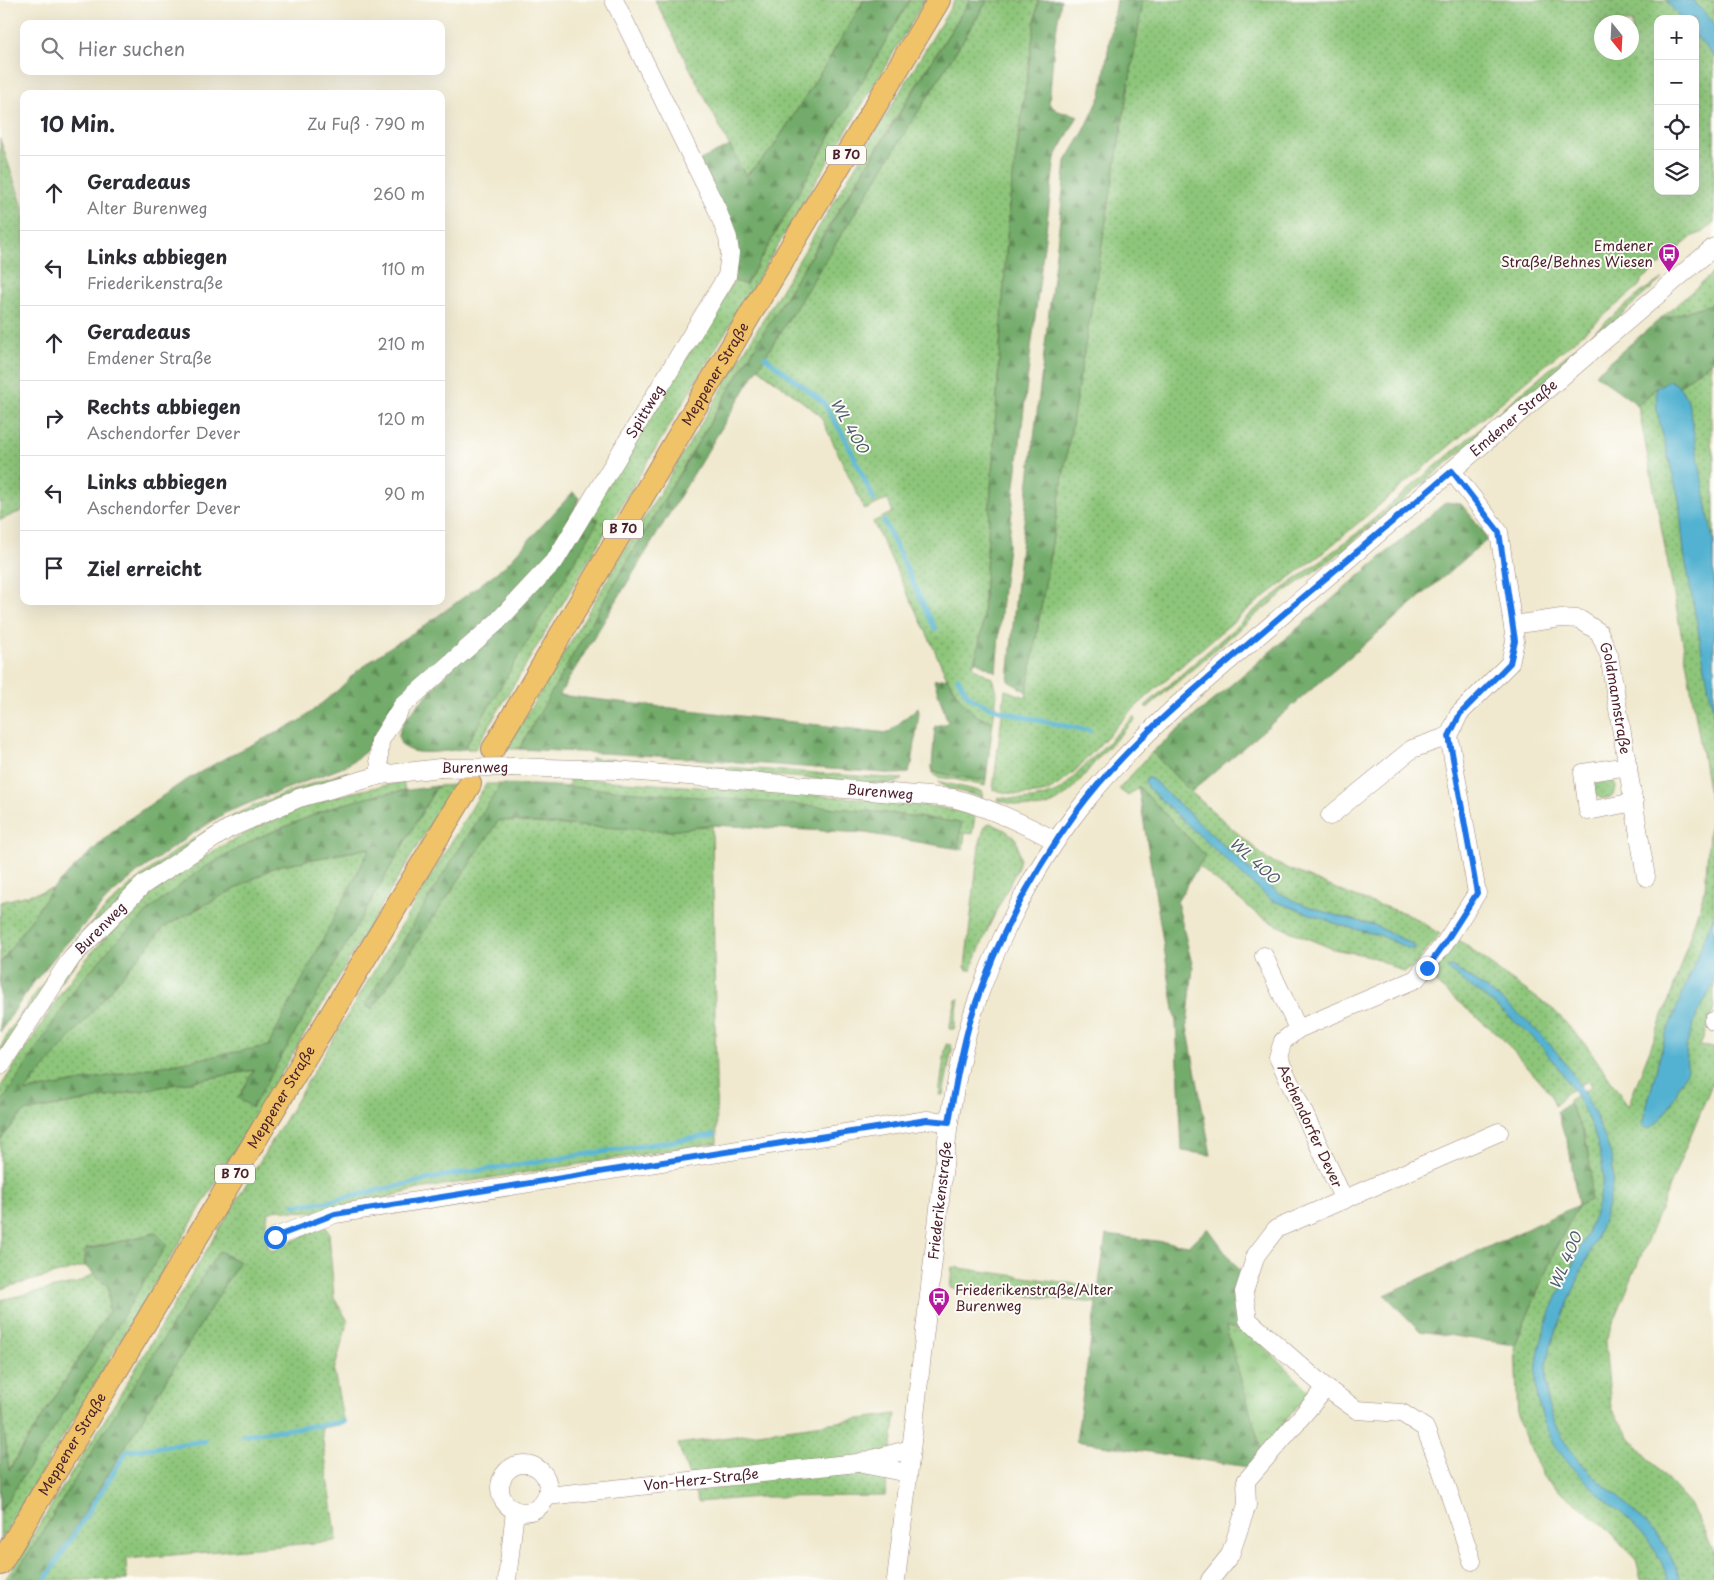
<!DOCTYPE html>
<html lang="de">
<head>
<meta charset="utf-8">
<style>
  body { margin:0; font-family:"Playpen Sans",sans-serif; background:#f7f7f7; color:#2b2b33 }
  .controls { position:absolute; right:15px; top:15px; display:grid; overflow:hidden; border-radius:10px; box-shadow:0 5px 20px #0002 }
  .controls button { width:45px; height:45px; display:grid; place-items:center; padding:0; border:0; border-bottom:1px solid #e1e1e2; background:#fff; color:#2b2b33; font:25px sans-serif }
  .compass { position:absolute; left:1594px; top:15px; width:45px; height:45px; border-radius:50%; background:#fff; box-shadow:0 5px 20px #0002; rotate:162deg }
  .stop { position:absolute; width:15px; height:15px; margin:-11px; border:4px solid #1a73e8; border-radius:50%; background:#fff }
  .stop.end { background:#1a73e8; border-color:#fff; box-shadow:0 1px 5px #0008 }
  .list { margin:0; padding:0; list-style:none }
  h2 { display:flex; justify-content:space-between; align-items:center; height:65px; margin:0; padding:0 20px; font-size:21px }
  h2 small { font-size:16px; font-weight:400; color:#7c7c81 }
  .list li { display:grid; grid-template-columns:32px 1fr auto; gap:15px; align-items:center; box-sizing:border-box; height:75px; padding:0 20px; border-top:1px solid #e1e1e2 }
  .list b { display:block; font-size:19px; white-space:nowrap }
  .list p { margin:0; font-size:16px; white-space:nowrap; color:#7c7c81 }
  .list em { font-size:16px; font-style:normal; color:#7c7c81 }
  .icon { flex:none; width:28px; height:28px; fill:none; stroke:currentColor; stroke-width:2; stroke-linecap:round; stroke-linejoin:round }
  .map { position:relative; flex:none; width:1714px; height:1580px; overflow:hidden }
  .search { position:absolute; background:#fff; box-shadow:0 5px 20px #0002; left:20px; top:20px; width:425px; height:55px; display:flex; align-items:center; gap:12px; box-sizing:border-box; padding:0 18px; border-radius:10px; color:#7c7c81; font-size:19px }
  .panel { position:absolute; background:#fff; box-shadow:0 5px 20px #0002; left:20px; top:90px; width:425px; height:515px; border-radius:10px }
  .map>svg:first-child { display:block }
</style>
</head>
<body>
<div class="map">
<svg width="1714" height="1580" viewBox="0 0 1714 1580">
  <defs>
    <pattern id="grass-dots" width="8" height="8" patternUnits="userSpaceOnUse" patternTransform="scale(1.25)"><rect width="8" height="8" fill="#8dc67a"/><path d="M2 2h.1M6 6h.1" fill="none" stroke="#75a064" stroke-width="1.8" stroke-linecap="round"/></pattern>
    <pattern id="forest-firs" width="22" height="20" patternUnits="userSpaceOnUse" patternTransform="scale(1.25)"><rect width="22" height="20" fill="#72ab6a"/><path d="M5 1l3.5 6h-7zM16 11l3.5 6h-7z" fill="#608b57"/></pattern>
    <pattern id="park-tufts" width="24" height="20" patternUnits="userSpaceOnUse" patternTransform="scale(1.25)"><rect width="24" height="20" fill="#8dc67a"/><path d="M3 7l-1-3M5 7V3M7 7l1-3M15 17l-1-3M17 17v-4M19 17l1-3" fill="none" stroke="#75a064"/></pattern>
  </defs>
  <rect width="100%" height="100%" fill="#fdfcf7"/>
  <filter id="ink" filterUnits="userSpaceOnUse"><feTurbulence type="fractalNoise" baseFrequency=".02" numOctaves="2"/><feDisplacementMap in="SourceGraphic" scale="10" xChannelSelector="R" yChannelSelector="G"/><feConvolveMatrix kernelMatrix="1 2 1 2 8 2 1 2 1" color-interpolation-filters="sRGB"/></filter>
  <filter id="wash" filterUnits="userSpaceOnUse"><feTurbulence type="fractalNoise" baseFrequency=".0096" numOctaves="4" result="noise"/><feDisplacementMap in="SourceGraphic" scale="20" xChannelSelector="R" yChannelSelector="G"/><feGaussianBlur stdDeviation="1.12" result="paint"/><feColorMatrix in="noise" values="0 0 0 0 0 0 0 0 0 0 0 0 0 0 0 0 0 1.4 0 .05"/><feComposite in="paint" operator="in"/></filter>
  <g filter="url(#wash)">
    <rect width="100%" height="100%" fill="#f0e9cf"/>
    <g fill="url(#grass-dots)" stroke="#6c7252" fill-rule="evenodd">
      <polygon points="655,0 864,0 831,56 772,149 745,176"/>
      <polygon points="910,0 925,0 477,746 475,749 464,749 598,520 589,514 734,281 746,285 845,110"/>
      <path d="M955 0H970C814 246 663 496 519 749H506Z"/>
      <polygon points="988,0 1038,0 1009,206 982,630 973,667 992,678 997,694 993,722 977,716 961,700 947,678 930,640 873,522 893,512 887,499 865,510 820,415 758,368"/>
      <path d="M1143 0H1714V223L1704 232 1693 236 1642 280 1639 286 1319 556 1252 606 1188 660 1129 713 1075 771 1059 784 1047 792 1036 794 1020 795 993 790 1005 690 1026 697ZM1658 19H1695V191H1658ZM1602 22H1632V52H1602Z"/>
      <polygon points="0,139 24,210 24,510 0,520"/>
      <polygon points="1714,272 1714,303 1658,321"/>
      <polygon points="1662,279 1499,421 1494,416 1644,290"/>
      <polygon points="1711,362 1711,443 1714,458 1714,1009 1700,1046 1714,1048 1714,1079 1605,1343 1611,1408 1631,1439 1690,1504 1714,1551 1714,1580 1641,1580 1636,1560 1606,1527 1543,1477 1518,1421 1515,1345 1556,1248 1578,1205 1590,1200 1585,1136 1569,1103 1569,1100 1591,1087 1588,1081 1566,1093 1555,1106 1551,1094 1501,1037 1428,977 1458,939 1504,975 1554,1010 1587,1046 1628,1106 1671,995 1705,889 1711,806 1684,648 1638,405 1656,388 1669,380 1679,386"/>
      <polygon points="1484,425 1488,429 1332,559 1286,591 1258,613 1147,708 1145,706 1255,610 1356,534"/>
      <path d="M1134 716 1135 720C1123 732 1111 744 1100 756 1083 775 1069 801 1043 807 1028 810 1011 803 997 800L998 797C1024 801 1038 801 1062 789Z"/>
      <polygon points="1152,752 1191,792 1268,860 1360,899 1408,914 1440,934 1414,966 1404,972 1370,956 1333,949 1287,930 1261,917 1198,866 1205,855 1139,787 1128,796 1119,789"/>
      <polygon points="591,758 903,779 896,783 884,784 591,762"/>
      <polygon points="932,767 934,772 978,780 986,779 985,786 958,780 937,777 933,773"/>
      <path d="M349 771 341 777 152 872 0 1054C0 1039 26 1007 36 993 47 978 58 962 70 947 112 896 167 852 225 820 264 799 307 785 349 771Z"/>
      <circle cx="1605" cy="788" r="11"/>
      <polygon points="569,778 854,798 925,805 964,812 975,817 972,834 965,833 963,850 959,849 961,823 880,812 569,787"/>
      <path d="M403 782 405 790 336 806 257 838 200 870 154 906 114 944 77 986 0 1105V1088C14 1066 28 1044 43 1022 52 1008 60 993 70 980 126 903 215 840 304 807 336 795 370 788 403 782Z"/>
      <polygon points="938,782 941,782 983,792 982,797 946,788"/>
      <polygon points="486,784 501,784 439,881 366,1005 372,1009 499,820 547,824 671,831 712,825 717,1143 419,1189 349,1207 324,1212 288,1211 279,1209 268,1213 266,1224 268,1247 273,1251 325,1225 329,1233 334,1298 348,1321 334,1371 344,1424 321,1428 337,1541 126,1559 127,1580 43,1580 239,1262 220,1251 97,1443 39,1538 10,1580 5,1580 109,1413"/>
      <polygon points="454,785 0,1542 0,1512 72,1400 156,1233 86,1249 85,1266 0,1289 0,1140 24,1112 255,1070 252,1107 437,786"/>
      <polygon points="990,823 1005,830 1016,839 1020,858 1018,867 990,924 971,970 967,970 965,967 979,846 985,825"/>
      <polygon points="371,848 268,1046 23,1092 164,927 277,866"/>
      <polygon points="52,889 0,964 0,902"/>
      <polygon points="959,999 954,1029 949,1029 956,1000"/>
      <polygon points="946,1044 951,1045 952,1049 943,1095 939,1095"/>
      <polygon points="952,1267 1098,1287 1096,1303 950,1288"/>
      <polygon points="94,1274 109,1287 109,1311 8,1471 0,1397 0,1300 77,1283"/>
      <polygon points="896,1414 885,1496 758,1497 698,1502 678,1444"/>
    </g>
    <g fill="url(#forest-firs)" stroke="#5e654a" fill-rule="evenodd">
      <polygon points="864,0 910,0 845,110 746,285 734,281 700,160 730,146 746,176 772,149 831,56"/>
      <polygon points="970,0 988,0 758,368 559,695 888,733 918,707 919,713 912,764 908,773 897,774 657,756 519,749 606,597 770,322"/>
      <path d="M1038 0H1061L1054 45 1049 103C1061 117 1065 110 1078 116L1055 158 1030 357 1003 589 996 672 975 661 982 630 1009 206Z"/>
      <polygon points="1116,0 1143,0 1027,692 1008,681 1017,581 1060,219 1066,161 1084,131 1101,95"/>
      <polygon points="1714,303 1714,359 1679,386 1669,380 1656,388 1638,405 1595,374 1659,320"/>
      <path d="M573 492 579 498C571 526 549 553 532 576L376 732 366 751 356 759 344 767 267 796 225 813 189 836 137 873 111 895 57 954 30 987 0 1032V964L52 889 80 862 120 825 183 782 227 757 300 721 338 690 356 672 387 649 424 626 468 594 506 565Z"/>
      <polygon points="1446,502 1461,504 1482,529 1487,540 1191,792 1152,752"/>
      <path d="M589 514 599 520 464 749C448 750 402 761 399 738 398 732 403 725 405 719Z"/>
      <polygon points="947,678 961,700 977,716 993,722 986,779 978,780 934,772 932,767 935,726 948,723 934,680"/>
      <path d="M501 784C563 785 625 791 686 796 778 803 870 809 961 823L959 849 865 833 712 825 671 831 547 824 499 820 372 1009 365 1005 439 881Z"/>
      <path d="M437 786 252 1108 238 1098 254 1070 24 1112 0 1140V1105L77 986 114 944 154 906 200 870 257 838 336 806 381 794ZM370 848 268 1046 24 1092 164 927 277 866Z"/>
      <polygon points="1138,786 1205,855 1177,902 1193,968 1187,1026 1211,1155 1182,1151 1176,1022"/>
      <polygon points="1569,1103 1585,1136 1591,1170 1590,1200 1578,1206 1556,1248 1515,1345 1420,1331 1385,1295 1578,1205 1569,1148 1557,1112"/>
      <polygon points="1208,1228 1241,1273 1232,1291 1233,1308 1241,1325 1250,1332 1226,1327 1261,1449 1248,1467 1076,1441 1106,1235 1190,1245"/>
      <polygon points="156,1233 167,1244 72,1400 0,1512 0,1397 9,1470 109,1311 109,1287 85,1266 85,1250"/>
      <polygon points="219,1251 239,1262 43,1580 10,1580 39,1538 97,1443"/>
    </g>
    <polygon fill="url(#park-tufts)" stroke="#6c7252" points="1226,1327 1250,1332 1310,1392 1261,1449"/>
    <g fill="#52b2d1" stroke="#4e687e">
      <polygon points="1666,0 1693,0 1714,23 1714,57 1695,35 1695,19 1681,19"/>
      <polygon points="1669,380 1679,386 1688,401 1714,546 1714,717 1684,553 1679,499 1657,412 1656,388"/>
      <polygon points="1147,778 1152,779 1261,880 1281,894 1302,904 1334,915 1374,925 1414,945 1415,949 1409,949 1382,936 1343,926 1271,900 1252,884 1147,787 1145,781"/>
      <polygon points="1714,915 1714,984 1697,1014 1686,1047 1687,1069 1669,1109 1655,1125 1647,1129 1642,1124 1665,1037"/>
      <path d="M1452 967C1518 1006 1570 1052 1599 1124 1605 1139 1613 1154 1613 1171 1613 1209 1591 1247 1577 1282 1567 1306 1555 1330 1548 1356 1545 1367 1546 1393 1548 1405 1550 1411 1553 1417 1555 1422 1581 1488 1661 1509 1680 1580H1669C1664 1567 1658 1554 1650 1543 1640 1529 1626 1517 1613 1506 1576 1474 1548 1450 1538 1400 1530 1359 1548 1316 1565 1280 1579 1250 1597 1218 1602 1185 1609 1138 1562 1064 1528 1033 1504 1011 1477 991 1451 972L1447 968Z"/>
    </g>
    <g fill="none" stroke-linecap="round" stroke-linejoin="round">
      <g stroke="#52b2d1" stroke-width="5">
        <polyline points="765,357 823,402 845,438 874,500"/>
        <polyline points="884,521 935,629"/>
        <path d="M958 678C961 683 964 690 968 695 984 712 1064 725 1090 731"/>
        <polyline points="294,1205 325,1202 449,1175 714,1135"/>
        <polyline points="242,1435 344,1422"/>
        <polyline points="45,1580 127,1451 205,1441"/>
      </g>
    </g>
  </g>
  <g filter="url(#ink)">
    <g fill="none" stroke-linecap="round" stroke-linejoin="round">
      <g stroke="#9d847d" stroke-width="19">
        <g id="minor">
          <path id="s1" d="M1513 625 1561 618 1579 619 1599 632 1609 655 1646 877"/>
          <polyline points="1628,766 1583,773 1588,811 1634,802"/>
          <path id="s2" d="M513 767 615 770 953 798C990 808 1023 823 1056 841"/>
          <path id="s3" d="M381 775 379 759 380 741 402 706 497 622 556 559 727 276 730 253 728 238 717 209 614 0"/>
          <polyline points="1330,816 1412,749 1449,736"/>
          <polyline points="1264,956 1298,1029"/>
          <polyline points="1713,1021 1714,1022"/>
          <path id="s4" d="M0 1066 72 957 143 885 228 829 299 798 381 775 440 768"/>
          <polyline points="1344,1200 1278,1057 1283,1041 1298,1029 1416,979 1445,943 1477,893 1449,736 1459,714 1510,663 1515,641 1499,532 1452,471"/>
          <polyline points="275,1237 335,1214 927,1120 949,1122"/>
          <polyline points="1326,1388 1248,1320 1244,1292 1256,1255 1276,1229 1499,1132"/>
          <polyline points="862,1464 908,1473"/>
          <circle cx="524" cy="1488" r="24"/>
          <path id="s5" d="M547 1496 857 1463 911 1449"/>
          <polyline points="507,1580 515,1511"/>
          <path id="s6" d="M896 1580 949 1122C955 1088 961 1053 971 1019 993 948 1034 866 1080 808 1109 771 1142 738 1176 706L1714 247"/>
          <polyline points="1210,1580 1230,1555 1247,1505 1246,1481 1326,1388 1357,1410 1402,1413 1425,1428 1441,1469 1472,1561"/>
        </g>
      </g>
      <g stroke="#9d847d" stroke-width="24">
        <g id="major">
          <path id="s7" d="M493 749 753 310 939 0"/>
          <path id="s8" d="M0 1564 470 784"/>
        </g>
      </g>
      <use href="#minor" stroke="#fff" stroke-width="18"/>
      <use href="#major" stroke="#f1c369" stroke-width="22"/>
      <g stroke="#9d847d" stroke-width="19" stroke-linecap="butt">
        <g id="minor-bridge">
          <path id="s9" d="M440 768 513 767"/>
        </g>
      </g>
      <use href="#minor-bridge" stroke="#fff" stroke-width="18"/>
    </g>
  </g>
  <g fill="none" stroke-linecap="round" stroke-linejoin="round" filter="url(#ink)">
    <path stroke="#1a73e8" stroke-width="6" d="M275 1237 335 1214 927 1120 949 1122C955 1087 961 1052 971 1018 994 944 1032 873 1077 811 1123 749 1183 699 1241 650 1311 590 1382 531 1452 471L1499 532 1515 641 1510 663 1460 714 1449 736 1477 893 1445 943 1427 968"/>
  </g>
  <defs>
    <g id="bus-pin" transform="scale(1.125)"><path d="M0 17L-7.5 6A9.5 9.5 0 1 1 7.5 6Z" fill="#b5179e" stroke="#fdfcf7"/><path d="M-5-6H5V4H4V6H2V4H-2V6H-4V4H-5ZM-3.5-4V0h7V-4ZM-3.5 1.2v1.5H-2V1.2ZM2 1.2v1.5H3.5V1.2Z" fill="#fff"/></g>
  </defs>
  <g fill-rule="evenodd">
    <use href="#bus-pin" x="1669" y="254"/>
    <use href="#bus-pin" x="939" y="1298"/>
  </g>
  <g text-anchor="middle" stroke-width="4" stroke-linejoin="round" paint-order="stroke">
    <g fill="#fdfcf7" stroke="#806168" stroke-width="1">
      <rect x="826" y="145.5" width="40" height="19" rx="4"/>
      <rect x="603" y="519.5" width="40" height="19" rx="4"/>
      <rect x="215" y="1164.5" width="40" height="19" rx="4"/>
    </g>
    <g font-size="12" font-weight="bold" fill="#4a1f2b">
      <text x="846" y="159">B 70</text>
      <text x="623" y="533">B 70</text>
      <text x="235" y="1178">B 70</text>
    </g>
    <g font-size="14" fill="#4a1f2b" stroke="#fdfcf7" text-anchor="end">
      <text x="1653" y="251">Emdener<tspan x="1653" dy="16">Straße/Behnes Wiesen</tspan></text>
      <text x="955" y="1295" text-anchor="start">Friederikenstraße/Alter<tspan x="955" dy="16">Burenweg</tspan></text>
    </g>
    <g font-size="14" fill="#4a1f2b" stroke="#fdfcf7">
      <text dy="5" stroke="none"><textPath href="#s7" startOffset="436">Meppener Straße</textPath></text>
      <text dy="5" stroke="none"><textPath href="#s3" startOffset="461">Spittweg</textPath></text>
      <text dy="5" stroke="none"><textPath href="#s6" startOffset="1389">Emdener Straße</textPath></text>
      <text dy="5" stroke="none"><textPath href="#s1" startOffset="159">Goldmannstraße</textPath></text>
      <text dy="5" stroke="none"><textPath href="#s9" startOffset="35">Burenweg</textPath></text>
      <text dy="5" stroke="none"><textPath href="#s2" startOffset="368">Burenweg</textPath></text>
      <text dy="5" stroke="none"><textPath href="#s4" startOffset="171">Burenweg</textPath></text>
      <text dy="5" stroke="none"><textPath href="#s8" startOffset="545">Meppener Straße</textPath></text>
      <text transform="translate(1310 1126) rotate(65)" y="5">Aschendorfer Dever</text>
      <text dy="5" stroke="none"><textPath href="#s6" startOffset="382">Friederikenstraße</textPath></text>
      <text dy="5" stroke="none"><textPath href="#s8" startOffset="140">Meppener Straße</textPath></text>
      <text dy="5" stroke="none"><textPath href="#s5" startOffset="155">Von-Herz-Straße</textPath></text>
    </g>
    <g font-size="15" font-style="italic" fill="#4d5a6d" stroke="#fdfcf7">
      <text transform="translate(849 426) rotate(60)" y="5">WL 400</text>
      <text transform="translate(1254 861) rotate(42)" y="5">WL 400</text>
      <text transform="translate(1566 1261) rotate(-67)" y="5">WL 400</text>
    </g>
  </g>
</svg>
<div class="controls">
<button>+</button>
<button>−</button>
<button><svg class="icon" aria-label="locate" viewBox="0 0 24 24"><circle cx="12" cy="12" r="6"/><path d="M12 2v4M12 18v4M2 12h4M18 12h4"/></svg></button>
<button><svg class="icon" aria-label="layers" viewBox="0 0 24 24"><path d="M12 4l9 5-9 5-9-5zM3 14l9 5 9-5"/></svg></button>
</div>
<svg class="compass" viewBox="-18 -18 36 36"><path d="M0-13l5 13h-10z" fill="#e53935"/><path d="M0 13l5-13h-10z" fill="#7c7c81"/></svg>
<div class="stop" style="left:275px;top:1237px"></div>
<div class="stop end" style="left:1427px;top:968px"></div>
<div class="search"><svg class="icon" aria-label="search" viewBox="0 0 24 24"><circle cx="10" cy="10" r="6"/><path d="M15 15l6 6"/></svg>Hier suchen</div>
<section class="panel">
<h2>10 Min.<small>Zu Fuß · 790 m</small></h2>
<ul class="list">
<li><svg class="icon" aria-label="ahead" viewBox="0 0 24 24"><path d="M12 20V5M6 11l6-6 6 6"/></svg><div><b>Geradeaus</b><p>Alter Burenweg</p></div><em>260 m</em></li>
<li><svg class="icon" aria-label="left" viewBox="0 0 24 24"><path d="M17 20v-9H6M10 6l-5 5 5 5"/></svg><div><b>Links abbiegen</b><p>Friederikenstraße</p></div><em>110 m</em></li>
<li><svg class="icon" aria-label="ahead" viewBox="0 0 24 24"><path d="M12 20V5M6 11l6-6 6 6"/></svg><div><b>Geradeaus</b><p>Emdener Straße</p></div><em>210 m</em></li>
<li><svg class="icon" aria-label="right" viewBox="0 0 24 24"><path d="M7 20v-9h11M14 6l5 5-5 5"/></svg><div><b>Rechts abbiegen</b><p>Aschendorfer Dever</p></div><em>120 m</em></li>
<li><svg class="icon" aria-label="left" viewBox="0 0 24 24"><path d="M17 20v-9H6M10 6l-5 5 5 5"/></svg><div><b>Links abbiegen</b><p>Aschendorfer Dever</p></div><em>90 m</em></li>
<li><svg class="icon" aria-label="arrive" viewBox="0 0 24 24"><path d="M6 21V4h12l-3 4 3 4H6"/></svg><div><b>Ziel erreicht</b></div></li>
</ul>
</section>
</div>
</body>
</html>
